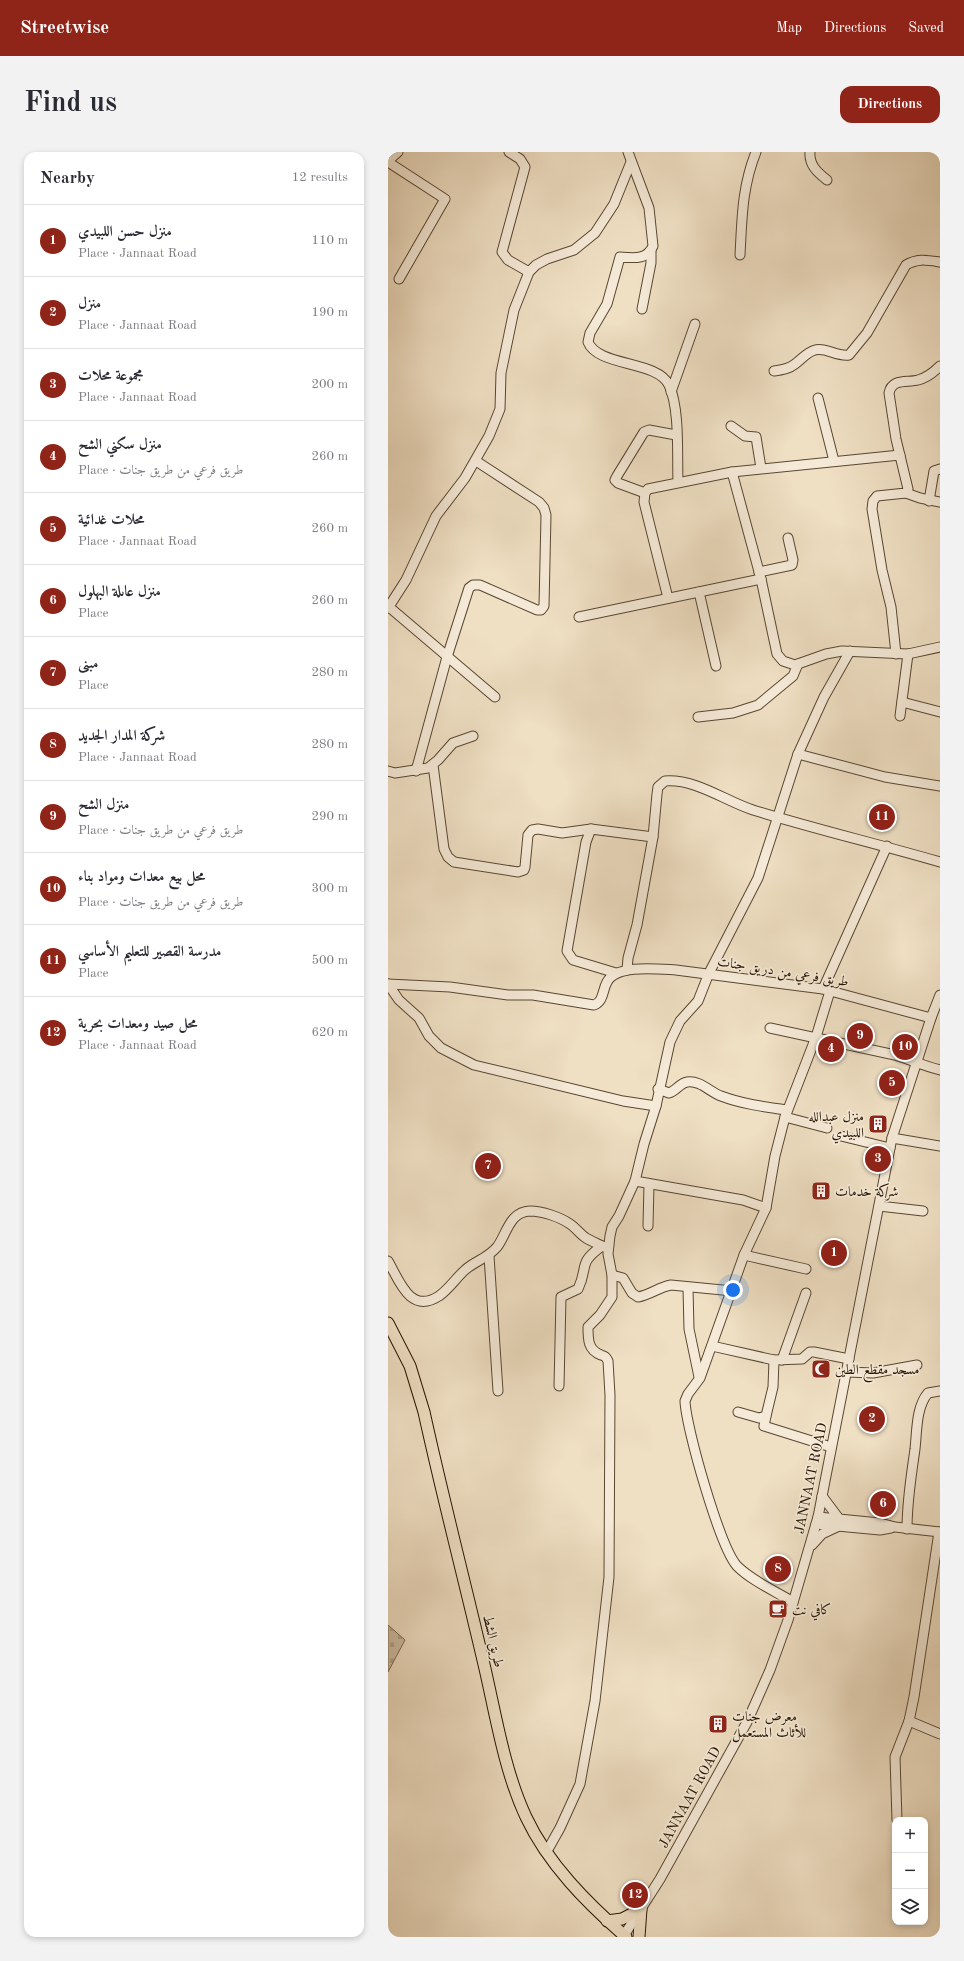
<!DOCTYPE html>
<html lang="en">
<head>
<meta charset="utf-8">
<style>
  body { margin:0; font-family:"Old Standard TT",Amiri,serif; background:#f2f2f3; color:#2b2b33 }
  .controls { position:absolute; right:12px; bottom:12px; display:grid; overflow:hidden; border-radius:8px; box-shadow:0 2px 6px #0003 }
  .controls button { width:36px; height:36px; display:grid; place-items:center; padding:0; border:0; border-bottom:1px solid #e1e1e2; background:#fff; color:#2b2b33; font:20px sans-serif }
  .you { position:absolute; left:345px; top:1138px; width:14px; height:14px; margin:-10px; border:3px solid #fff; border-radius:50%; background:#1a73e8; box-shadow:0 0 0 6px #1a73e833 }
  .badge { display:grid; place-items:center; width:26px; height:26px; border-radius:50%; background:#8f2418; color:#fff; font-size:13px; font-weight:700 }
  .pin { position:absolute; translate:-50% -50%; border:2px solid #fff; box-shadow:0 1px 4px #0006 }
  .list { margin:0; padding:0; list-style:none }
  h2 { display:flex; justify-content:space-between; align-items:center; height:52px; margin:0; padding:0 16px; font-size:17px }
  h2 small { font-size:13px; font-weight:400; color:#7c7c81 }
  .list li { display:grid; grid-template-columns:26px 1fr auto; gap:12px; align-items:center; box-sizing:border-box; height:72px; padding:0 16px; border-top:1px solid #e1e1e2 }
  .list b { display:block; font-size:15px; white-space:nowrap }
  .list p { margin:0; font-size:13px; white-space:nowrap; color:#7c7c81 }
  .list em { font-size:13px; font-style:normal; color:#7c7c81 }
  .icon { flex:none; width:22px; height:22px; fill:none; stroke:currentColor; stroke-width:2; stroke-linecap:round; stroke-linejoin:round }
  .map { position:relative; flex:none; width:552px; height:1785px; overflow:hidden; border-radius:12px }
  header { display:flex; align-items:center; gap:24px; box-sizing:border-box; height:56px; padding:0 20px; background:#8f2418; color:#fff }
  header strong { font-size:19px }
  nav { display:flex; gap:22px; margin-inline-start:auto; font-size:14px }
  .intro { display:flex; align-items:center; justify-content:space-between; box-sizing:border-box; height:96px; padding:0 24px }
  h1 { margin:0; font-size:28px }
  .button { padding:10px 18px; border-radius:12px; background:#8f2418; color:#fff; font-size:14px; font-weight:700 }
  main { display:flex; gap:24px; padding:0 24px }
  aside { flex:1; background:#fff; border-radius:12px; box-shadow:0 2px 6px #0003 }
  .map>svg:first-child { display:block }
</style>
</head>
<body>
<header>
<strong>Streetwise</strong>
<nav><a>Map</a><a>Directions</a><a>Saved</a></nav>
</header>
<div class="intro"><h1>Find us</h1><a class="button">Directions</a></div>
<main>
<aside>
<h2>Nearby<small>12 results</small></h2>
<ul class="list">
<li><span class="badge">1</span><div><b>منزل حسن اللبيدي</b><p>Place · Jannaat Road</p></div><em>110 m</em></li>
<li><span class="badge">2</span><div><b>منزل</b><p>Place · Jannaat Road</p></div><em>190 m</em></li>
<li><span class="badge">3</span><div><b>مجموعة محلات</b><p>Place · Jannaat Road</p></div><em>200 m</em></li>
<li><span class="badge">4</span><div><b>منزل سكني الشح</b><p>Place · طريق فرعي من طريق جنات</p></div><em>260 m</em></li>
<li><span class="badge">5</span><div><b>محلات غدائية</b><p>Place · Jannaat Road</p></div><em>260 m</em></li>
<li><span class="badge">6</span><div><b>منزل عاىلة البهلول</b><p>Place</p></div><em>260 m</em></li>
<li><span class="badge">7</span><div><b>مبنى</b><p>Place</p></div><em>280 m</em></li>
<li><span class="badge">8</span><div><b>شركة المدار الجديد</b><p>Place · Jannaat Road</p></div><em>280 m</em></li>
<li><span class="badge">9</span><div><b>منزل الشح</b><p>Place · طريق فرعي من طريق جنات</p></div><em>290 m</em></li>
<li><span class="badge">10</span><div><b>محل بيع معدات ومواد بناء</b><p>Place · طريق فرعي من طريق جنات</p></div><em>300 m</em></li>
<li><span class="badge">11</span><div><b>مدرسة القصير للتعليم الأساسي</b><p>Place</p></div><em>500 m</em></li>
<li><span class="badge">12</span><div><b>محل صيد ومعدات بحرية</b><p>Place · Jannaat Road</p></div><em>620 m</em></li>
</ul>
</aside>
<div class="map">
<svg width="552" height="1785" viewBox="0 0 552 1785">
  <defs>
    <pattern id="cemetery-stones" width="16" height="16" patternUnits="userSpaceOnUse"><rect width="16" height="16" fill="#cdbca2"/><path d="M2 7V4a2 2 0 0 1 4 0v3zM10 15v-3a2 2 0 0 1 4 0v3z" fill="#b0a18a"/></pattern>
  </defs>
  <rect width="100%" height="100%" fill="#efdfc3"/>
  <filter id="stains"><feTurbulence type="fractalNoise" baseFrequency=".005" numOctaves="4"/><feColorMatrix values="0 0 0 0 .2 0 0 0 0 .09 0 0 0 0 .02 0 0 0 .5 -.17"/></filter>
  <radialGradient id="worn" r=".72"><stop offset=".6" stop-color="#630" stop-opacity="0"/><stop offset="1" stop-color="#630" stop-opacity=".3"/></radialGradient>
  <polygon fill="url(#cemetery-stones)" stroke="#7a6851" points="0,1473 17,1488 0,1520"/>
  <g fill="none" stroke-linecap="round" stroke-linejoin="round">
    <g stroke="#594731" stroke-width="11">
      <g id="minor">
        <polyline points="121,0 132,7 137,15 114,100 120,108 141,120"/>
        <path d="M240 0 261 56 265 94C259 108 246 106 232 105L219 152 202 181 200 190C210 215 269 208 281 233 292 257 289 303 290 330"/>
        <path d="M422 0C421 13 429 20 439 28"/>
        <polyline points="0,9 10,0"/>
        <polyline points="0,10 57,47 11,127"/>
        <path d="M352 103C354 66 354 35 368 0"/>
        <polyline points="254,157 263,111 263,99"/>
        <path d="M386 219C394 218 401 217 407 212 414 207 419 200 427 198 438 195 449 205 461 203L479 181 518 113C529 106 539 108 552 110"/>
        <polyline points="283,240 307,172"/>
        <polyline points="430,246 446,309"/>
        <polyline points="343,274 357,284 368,285 373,316"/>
        <polyline points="344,320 373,427 389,502 395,509 407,513 438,502 454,499 520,502 552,495"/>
        <polyline points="257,341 230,331 227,328 229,324 256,280 261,278 288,283"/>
        <polyline points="518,341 532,346 552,350"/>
        <polyline points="541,349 546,319 552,317"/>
        <polyline points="371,420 404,413 405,408 400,386"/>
        <polyline points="311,440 328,514"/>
        <polyline points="280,446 256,350 257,341 260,337 344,320 512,303"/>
        <polyline points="1,455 107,545"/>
        <polyline points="0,456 18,428 48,364 77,326 101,284 112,257 113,221 126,158 141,120 148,113 159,107 186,98 207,81 226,52 243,10"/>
        <polyline points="191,465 373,427"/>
        <path d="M508 502 503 455 494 418 484 357 485 349 489 344 518 341 520 337 508 287 501 241C504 226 519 231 530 228 539 226 546 220 552 214"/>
        <polyline points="514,550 552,560"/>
        <polyline points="512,564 520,502"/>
        <polyline points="310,565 345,561 370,553 405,524 410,512"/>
        <polyline points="410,602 497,625 552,634"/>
        <polyline points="45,613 56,697 60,705 66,710 130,720 136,718 137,715 140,683 144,678 150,677 174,681 203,677"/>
        <polyline points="0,619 7,621 40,616 50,608 65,591 85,584"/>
        <polyline points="28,619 59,505 81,436 85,433 92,433 149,458 153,458 156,454 158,363 156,356 151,350 88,309"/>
        <path d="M239 818 240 806 249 773 265 685 269 642 270 635 277 629C309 627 335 648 365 658 427 677 490 692 552 710"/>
        <polyline points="228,821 185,808 179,799 198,690 203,677 265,685"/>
        <path d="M0 832 62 835 120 843H145L206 853C216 849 214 839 219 830 228 812 270 817 288 818L435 837 543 866"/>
        <polyline points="0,832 11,848 31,866 41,884 53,896 86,913 235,949 268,954"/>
        <polyline points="435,837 499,694"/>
        <path d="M382 876 507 903C523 908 536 914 552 918"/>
        <path d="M270 937 281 941C288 939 292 931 299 930 312 928 322 940 333 944 354 952 377 955 399 958"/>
        <polyline points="397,965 439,976"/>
        <polyline points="453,984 502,996"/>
        <polyline points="504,986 552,994"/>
        <polyline points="247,1029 355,1048 378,1056"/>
        <polyline points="491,1054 535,1059"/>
        <polyline points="260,1074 261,1033"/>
        <polyline points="356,1103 418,1117"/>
        <polyline points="101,1104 110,1239"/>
        <path d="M0 1109C11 1128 22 1163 51 1144 61 1137 68 1126 77 1118 87 1109 100 1106 109 1095 119 1082 121 1060 142 1059 154 1059 172 1065 182 1072 188 1076 192 1082 198 1086 205 1090 213 1093 220 1097"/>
        <path d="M224 1123 235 1126 244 1141 250 1145C262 1143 271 1135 283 1133L345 1139"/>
        <polyline points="300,1136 301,1177 311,1225"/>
        <polyline points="324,1194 386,1208 414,1207 422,1200 426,1200 461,1207"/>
        <polyline points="394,1208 418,1141"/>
        <polyline points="459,1220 485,1221 529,1213"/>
        <path d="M171 1234 173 1145 190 1137C201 1114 189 1112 214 1094"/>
        <polyline points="350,1260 371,1266 378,1264 385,1235 386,1208"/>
        <polyline points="378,1264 376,1274 443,1295"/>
        <polyline points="434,1344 452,1368"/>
        <polyline points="430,1365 492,1371 507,1375 552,1380"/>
        <polyline points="428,1372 492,1378 503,1376"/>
        <path d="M519 1377C519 1348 523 1326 527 1297 529 1279 528 1255 540 1241L552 1239"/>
        <polyline points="424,1393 434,1382 449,1375"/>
        <path d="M405 1450C387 1439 364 1429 349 1414 332 1395 298 1276 297 1249L300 1242 312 1226 356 1103 378 1056 387 1004 397 965 428 885 442 839"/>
        <polyline points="521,1569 552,1582"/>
        <polyline points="509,1668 507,1605 521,1569 526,1545 551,1380"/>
        <path d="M159 1699 172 1676 192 1632 207 1549 221 1425 222 1243 220 1209C218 1205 217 1204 213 1203 200 1198 200 1188 200 1175L212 1163 224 1145V1123L220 1102 222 1084 224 1075 231 1064 247 1029 256 992 268 954 282 890 292 869 310 849 321 821 370 726 410 602 436 545 462 499"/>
        <polyline points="235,1785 272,1727 359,1570 382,1518 400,1468 430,1365 504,986 543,866 552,843"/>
      </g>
    </g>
    <g stroke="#271400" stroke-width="13">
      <g id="major">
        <path d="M0 1171 22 1214 36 1260C54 1342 75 1423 94 1504 107 1557 115 1616 138 1665 160 1712 199 1751 238 1785"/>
        <polyline points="219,1769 234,1767 253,1757"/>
        <polyline points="251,1785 253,1757"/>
      </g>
    </g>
    <use href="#minor" stroke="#f5ead8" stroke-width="9"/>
    <use href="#major" stroke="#efdfc3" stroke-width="11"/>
  </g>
  <defs>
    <g id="building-square" transform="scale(1)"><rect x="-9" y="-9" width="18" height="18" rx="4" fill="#8f2418" stroke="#f5ead8"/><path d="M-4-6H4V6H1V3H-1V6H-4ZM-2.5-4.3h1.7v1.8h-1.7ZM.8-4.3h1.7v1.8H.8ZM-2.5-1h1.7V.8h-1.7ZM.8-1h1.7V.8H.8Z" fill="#fff"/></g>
    <g id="mosque-square" transform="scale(1)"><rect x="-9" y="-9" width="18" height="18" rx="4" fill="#8f2418" stroke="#f5ead8"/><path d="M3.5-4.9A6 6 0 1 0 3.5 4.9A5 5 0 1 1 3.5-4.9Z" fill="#fff"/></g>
    <g id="cafe-square" transform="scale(1)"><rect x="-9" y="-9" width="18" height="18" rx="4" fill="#8f2418" stroke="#f5ead8"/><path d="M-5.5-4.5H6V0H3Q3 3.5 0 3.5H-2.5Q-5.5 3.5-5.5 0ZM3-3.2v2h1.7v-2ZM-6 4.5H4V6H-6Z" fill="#fff"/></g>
  </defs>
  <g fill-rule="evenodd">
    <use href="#building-square" x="490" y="972"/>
    <use href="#building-square" x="433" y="1039"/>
    <use href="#mosque-square" x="433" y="1217"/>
    <use href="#cafe-square" x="390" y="1457"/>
    <use href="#building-square" x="330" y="1572"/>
  </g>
  <g text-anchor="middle" stroke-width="3.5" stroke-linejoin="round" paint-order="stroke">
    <g font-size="14" fill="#271400" stroke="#f5ead8">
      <text transform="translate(395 819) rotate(9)" y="5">طريق فرعي من دريق جنات</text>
      <text transform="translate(422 1326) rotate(-78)" y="5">JANNAAT ROAD</text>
      <text transform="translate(106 1489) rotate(77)" y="5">طريق الشط</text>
      <text transform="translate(301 1645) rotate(-61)" y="5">JANNAAT ROAD</text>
    </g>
    <g font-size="14" fill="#271400" stroke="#f5ead8" text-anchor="start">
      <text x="476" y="969" text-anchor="end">منزل عبدالله<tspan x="476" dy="16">اللبيدي</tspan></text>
      <text x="447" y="1044">شركة خدمات</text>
      <text x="447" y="1222">مسجد مقطع الطين</text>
      <text x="404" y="1462">كافي نت</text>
      <text x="344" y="1569">معرض جنات<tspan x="344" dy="16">للأثاث المستعمل</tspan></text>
    </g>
  </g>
  <rect width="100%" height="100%" filter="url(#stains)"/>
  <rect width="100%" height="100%" fill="url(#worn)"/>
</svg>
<div class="controls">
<button>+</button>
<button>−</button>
<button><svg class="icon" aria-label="layers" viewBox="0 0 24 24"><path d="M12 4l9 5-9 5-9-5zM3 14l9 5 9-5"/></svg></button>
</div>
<div class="you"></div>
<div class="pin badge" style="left:446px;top:1101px">1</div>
<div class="pin badge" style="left:484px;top:1267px">2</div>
<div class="pin badge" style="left:490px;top:1007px">3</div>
<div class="pin badge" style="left:443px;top:897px">4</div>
<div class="pin badge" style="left:504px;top:931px">5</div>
<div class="pin badge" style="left:495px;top:1352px">6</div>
<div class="pin badge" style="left:100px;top:1014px">7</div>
<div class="pin badge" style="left:390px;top:1417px">8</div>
<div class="pin badge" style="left:472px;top:884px">9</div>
<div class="pin badge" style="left:517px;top:895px">10</div>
<div class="pin badge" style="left:494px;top:665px">11</div>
<div class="pin badge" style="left:247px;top:1743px">12</div>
</div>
</main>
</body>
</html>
